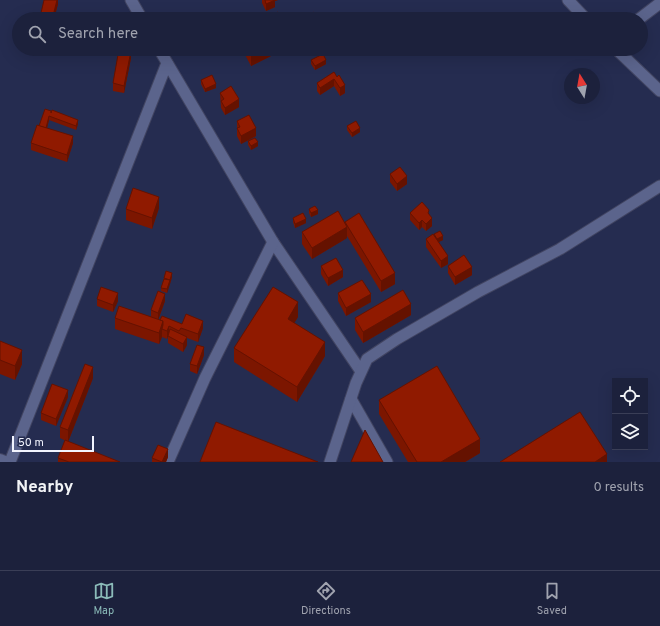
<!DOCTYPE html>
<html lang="en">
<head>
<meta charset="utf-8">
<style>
  body { margin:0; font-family:Overpass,sans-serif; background:#292e47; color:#f1f3f6 }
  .controls { position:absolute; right:12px; bottom:12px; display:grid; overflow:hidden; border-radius:0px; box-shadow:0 4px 16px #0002 }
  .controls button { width:36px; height:36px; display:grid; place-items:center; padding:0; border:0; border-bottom:1px solid #3a3e56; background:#1c213c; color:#f1f3f6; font:20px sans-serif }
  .compass { position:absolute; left:564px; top:68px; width:36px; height:36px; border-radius:50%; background:#1c213c; box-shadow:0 4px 16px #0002; rotate:349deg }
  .scale { position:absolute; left:12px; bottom:10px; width:82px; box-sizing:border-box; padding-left:4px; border:2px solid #f2f4fe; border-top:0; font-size:11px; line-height:14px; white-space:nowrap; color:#f2f4fe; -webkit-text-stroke:3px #252c50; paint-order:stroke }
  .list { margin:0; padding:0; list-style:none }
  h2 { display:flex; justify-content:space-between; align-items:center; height:52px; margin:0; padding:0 16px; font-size:17px }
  h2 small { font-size:13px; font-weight:400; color:#a0a3af }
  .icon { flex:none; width:22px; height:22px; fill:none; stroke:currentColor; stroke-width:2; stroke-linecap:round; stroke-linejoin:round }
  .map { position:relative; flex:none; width:660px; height:462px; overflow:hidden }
  .search { position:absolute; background:#1c213c; box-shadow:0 4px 16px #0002; left:12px; right:12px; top:12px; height:44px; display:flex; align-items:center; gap:10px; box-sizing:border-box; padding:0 14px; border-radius:22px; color:#a0a3af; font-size:15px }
  .sheet { height:108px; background:#1c213c }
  nav { display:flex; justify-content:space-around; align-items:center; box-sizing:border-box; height:56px; border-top:1px solid #3a3e56; background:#1c213c; font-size:11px; color:#a0a3af }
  nav a { display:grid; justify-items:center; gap:2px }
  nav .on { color:#8bbbb9 }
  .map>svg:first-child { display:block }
</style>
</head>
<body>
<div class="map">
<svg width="660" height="462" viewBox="0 0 660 462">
  <rect width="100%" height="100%" fill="#252c50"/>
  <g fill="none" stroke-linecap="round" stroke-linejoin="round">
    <g stroke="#414461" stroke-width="13">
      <g id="street">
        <polyline points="131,0 142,19"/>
        <polyline points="568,0 586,19"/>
        <polyline points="639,19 660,3"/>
        <polyline points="159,49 273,242 360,370"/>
        <polyline points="616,49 660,91"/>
        <polyline points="351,399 387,462"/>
        <polyline points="10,462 167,63"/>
        <polyline points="168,462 205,378 273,242"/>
        <polyline points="330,462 356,383 367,359 397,339 478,292 560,249 660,186"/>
      </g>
    </g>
    <g stroke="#414461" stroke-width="14">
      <polyline id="secondary" points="0,460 5,462"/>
    </g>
    <use href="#street" stroke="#5b648c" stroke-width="11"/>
    <use href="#secondary" stroke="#5b648c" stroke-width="12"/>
  </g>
  <g fill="#7c1600">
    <polygon points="58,0 58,4 54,19 41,19 41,13"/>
    <polygon points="262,0 278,0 275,1 275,7 266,11 262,3"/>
    <polygon points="242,49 273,49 273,55 251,66"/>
    <polygon points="131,58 124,93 113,91 113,83"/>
    <polygon points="311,60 326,64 315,70 311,64"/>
    <polygon points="334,72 345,93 340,96 334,86 320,95 317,91 317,83"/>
    <polygon points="201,80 216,88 205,92 201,84"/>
    <polygon points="220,93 239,107 225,115 221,108"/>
    <polygon points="51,113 78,124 76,130 49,120 47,128 73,143 67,162 31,150 31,143 39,126"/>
    <polygon points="237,121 256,136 241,144 237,136"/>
    <polygon points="347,126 360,132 352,137 347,130"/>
    <polygon points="248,141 258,146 251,150 248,145"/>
    <polygon points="390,174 407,184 397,191 390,182"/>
    <polygon points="159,208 152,229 126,220 126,209"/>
    <polygon points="309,209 318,214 311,217 309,213"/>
    <polygon points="410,213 429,215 432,226 426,231 422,227 419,230 410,220"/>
    <polygon points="293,218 306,223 295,228 293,222"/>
    <polygon points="345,222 395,284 381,292 347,236 347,238 312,259 302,244 302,232 345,223"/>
    <polygon points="434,234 443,240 438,242 448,264 441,268 426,247 426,239 434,236"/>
    <polygon points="321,266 343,277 328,286 321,274"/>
    <polygon points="448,266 472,275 455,285 448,273"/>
    <polygon points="172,277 167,293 161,291 161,288 164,278"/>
    <polygon points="338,293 371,302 346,316 338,301"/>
    <polygon points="97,299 118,301 113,312 97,306"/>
    <polygon points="165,301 158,320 203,328 198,342 187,338 187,345 183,352 168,343 168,335 167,339 162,337 159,344 115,329 115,318 151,317 151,310"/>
    <polygon points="411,315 363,343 355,330 355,318"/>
    <polygon points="298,317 294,323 325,356 297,402 234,362 234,348"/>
    <polygon points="0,341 22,364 15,380 0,374"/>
    <polygon points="204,355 197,374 190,371 190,364"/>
    <polygon points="93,378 68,442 60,438 60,427"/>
    <polygon points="68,397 56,426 41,420 41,413"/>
    <polygon points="379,400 480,453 465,462 408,462 379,414"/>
    <polygon points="168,457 166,462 152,462 152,458"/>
    <polygon points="58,458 120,462 58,462"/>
  </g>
  <g fill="#651200">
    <polygon points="57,0 58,0 58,4 54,19 53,19 53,16"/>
    <polygon points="273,0 278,0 275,1 275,7 266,11 266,4"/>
    <polygon points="263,49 273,49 273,55 251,66 251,55"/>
    <polygon points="131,51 131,58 124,93 124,86"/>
    <polygon points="326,60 326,64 315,70 315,66"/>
    <polygon points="334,79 334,86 320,95 320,88"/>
    <polygon points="216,84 216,88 205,92 205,89"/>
    <polygon points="345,85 345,93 340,96 340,88"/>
    <polygon points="239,99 239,107 225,115 225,108"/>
    <polygon points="49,116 49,120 46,132 46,128"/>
    <polygon points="78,120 78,124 76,130 76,126"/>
    <polygon points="256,128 256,136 241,144 241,136"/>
    <polygon points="360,128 360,132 352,137 352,133"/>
    <polygon points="73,136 73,143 67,162 67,155"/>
    <polygon points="258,142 258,146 251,150 251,146"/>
    <polygon points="407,176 407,184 397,191 397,184"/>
    <polygon points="159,197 159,208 152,229 152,218"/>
    <polygon points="318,210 318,214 311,217 311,213"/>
    <polygon points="432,218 432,226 426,231 426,224"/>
    <polygon points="306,219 306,223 295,228 295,224"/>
    <polygon points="422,220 422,227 419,230 419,223"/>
    <polygon points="347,227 347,238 312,259 312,248"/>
    <polygon points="443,236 443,240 437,243 437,239"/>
    <polygon points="448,256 448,264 441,268 441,261"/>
    <polygon points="472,267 472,275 455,285 455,277"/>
    <polygon points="343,270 343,277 328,286 328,278"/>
    <polygon points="172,273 172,277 170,284 170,280"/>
    <polygon points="395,273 395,284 381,292 381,281"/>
    <polygon points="170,280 170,284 167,293 167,289"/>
    <polygon points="118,293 118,301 113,312 113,305"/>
    <polygon points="165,294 165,301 158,320 158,313"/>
    <polygon points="371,294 371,302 346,316 346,308"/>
    <polygon points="298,302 298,317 288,333 288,319"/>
    <polygon points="411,304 411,315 363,343 363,332"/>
    <polygon points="163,321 163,330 162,329 162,337 159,344 159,333"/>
    <polygon points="203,321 203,328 198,342 198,334"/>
    <polygon points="169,326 169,334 167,339 167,331"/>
    <polygon points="187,337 187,345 183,352 183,344"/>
    <polygon points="325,342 325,356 297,402 297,387"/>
    <polygon points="204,347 204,355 197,374 197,366"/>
    <polygon points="22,350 22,364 15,380 15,366"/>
    <polygon points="93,367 93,378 68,442 68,430"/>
    <polygon points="68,390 68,397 56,426 56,419"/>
    <polygon points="480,439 480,453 465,462 441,462"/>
    <polygon points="168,449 168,457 166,462 162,462"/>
    <polygon points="607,454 607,462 595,462"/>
  </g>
  <g fill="#901a00" stroke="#651200">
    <polygon points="44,0 57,0 53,16 41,13"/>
    <polygon points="265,0 275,0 266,4"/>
    <polygon points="278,12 281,17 276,19 272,19 271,16"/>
    <polygon points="314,12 320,19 305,19"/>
    <polygon points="258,17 259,19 254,19"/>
    <polygon points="119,49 131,51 124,86 113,83"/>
    <polygon points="248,49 263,49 251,55"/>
    <polygon points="323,54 326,60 315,66 311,60"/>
    <polygon points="334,72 337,77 339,75 345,85 340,88 334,79 320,88 317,83"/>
    <polygon points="212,75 216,84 205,89 201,80"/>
    <polygon points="231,86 239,99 225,108 221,101 224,99 220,93"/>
    <polygon points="45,109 51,111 51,113 52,110 78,120 76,126 49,116 46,128 39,126"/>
    <polygon points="249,115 256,128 241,136 237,128 240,127 237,121"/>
    <polygon points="356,121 360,128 352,133 347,126"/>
    <polygon points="37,125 73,136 67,155 31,143"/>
    <polygon points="255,138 258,142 251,146 248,141"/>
    <polygon points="400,167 407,176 397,184 390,174"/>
    <polygon points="133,188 159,197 152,218 126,209"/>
    <polygon points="422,202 429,210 428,213 432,218 426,224 422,220 419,223 410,213"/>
    <polygon points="315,206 318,210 311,213 309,209"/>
    <polygon points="338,211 347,227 312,248 302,232"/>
    <polygon points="303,213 306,219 295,224 293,218"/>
    <polygon points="359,213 395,273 381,281 345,222"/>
    <polygon points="440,231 443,236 437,239 434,234"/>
    <polygon points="433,234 448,256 441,261 426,239"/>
    <polygon points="464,255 472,267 455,277 448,266"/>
    <polygon points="336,258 343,270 328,278 321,266"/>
    <polygon points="166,271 172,273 170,280 164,278"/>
    <polygon points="164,279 170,280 167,289 161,288"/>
    <polygon points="362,280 371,294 346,308 338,293"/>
    <polygon points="101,287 118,293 113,305 97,299"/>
    <polygon points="273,287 298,302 288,319 325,342 297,387 234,348"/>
    <polygon points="403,290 411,304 363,332 355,318"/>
    <polygon points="158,291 165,294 158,313 151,310"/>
    <polygon points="119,306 163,321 159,333 115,318"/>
    <polygon points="186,314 203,321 198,334 181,328 179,331 169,326 167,331 162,329 163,325 163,321 160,320 162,316 182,324"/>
    <polygon points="170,329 187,337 183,344 168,336"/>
    <polygon points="0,341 22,350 15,366 0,360"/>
    <polygon points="197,345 204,347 197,366 190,364"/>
    <polygon points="85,364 93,367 68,430 60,427"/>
    <polygon points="437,366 480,439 441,462 417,462 379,400"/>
    <polygon points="52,384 68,390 56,419 41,413"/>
    <polygon points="580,412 607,454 595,462 500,462"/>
    <polygon points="216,422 318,462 200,462"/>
    <polygon points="365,430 383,462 351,462"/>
    <polygon points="65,440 120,462 69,462 58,458"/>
    <polygon points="158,445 168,449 162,462 152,458"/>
  </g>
</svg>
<div class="controls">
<button><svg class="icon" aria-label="locate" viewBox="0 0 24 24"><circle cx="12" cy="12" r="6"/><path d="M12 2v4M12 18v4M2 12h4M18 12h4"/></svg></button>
<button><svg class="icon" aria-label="layers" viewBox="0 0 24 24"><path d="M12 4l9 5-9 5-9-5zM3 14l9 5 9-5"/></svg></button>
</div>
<svg class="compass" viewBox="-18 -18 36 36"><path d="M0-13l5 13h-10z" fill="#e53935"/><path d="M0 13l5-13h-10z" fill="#a0a3af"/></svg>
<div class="scale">50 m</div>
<div class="search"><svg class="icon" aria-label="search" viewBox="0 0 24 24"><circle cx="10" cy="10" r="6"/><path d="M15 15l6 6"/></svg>Search here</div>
</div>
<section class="sheet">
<h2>Nearby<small>0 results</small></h2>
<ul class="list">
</ul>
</section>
<nav>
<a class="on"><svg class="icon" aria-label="map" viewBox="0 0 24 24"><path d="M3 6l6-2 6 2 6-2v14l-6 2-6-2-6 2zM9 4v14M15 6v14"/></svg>Map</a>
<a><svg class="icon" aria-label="directions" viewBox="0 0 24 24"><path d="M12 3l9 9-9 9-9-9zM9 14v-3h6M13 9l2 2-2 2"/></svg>Directions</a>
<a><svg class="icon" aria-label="saved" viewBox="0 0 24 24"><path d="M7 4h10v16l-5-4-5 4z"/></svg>Saved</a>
</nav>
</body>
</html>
